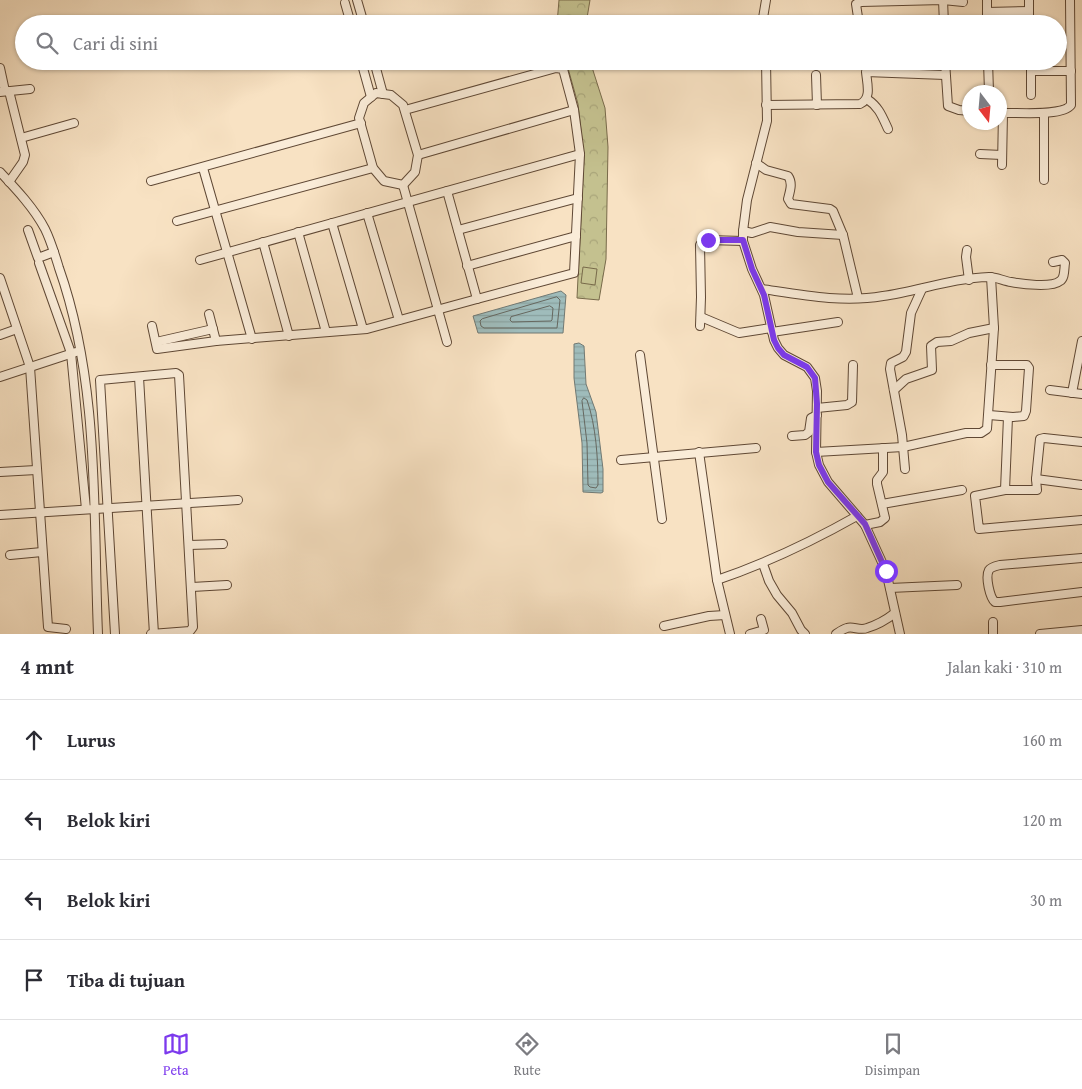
<!DOCTYPE html>
<html lang="id">
<head>
<meta charset="utf-8">
<style>
  body { margin:0; font-family:"Gentium Book Plus",serif; background:#f2f2f3; color:#2b2b33 }
  .compass { position:absolute; left:962px; top:85px; width:45px; height:45px; border-radius:50%; background:#fff; box-shadow:0 1px 4px #0004; rotate:164deg }
  .stop { position:absolute; width:15px; height:15px; margin:-11px; border:4px solid #7c3aed; border-radius:50%; background:#fff }
  .stop.end { background:#7c3aed; border-color:#fff; box-shadow:0 1px 5px #0008 }
  .list { margin:0; padding:0; list-style:none }
  h2 { display:flex; justify-content:space-between; align-items:center; height:65px; margin:0; padding:0 20px; font-size:21px }
  h2 small { font-size:16px; font-weight:400; color:#7c7c81 }
  .list li { display:grid; grid-template-columns:32px 1fr auto; gap:15px; align-items:center; box-sizing:border-box; height:80px; padding:0 20px; border-top:1px solid #e1e1e2 }
  .list b { display:block; font-size:19px; white-space:nowrap }
  .list em { font-size:16px; font-style:normal; color:#7c7c81 }
  .icon { flex:none; width:28px; height:28px; fill:none; stroke:currentColor; stroke-width:2; stroke-linecap:round; stroke-linejoin:round }
  .map { position:relative; flex:none; width:1082px; height:634px; overflow:hidden }
  .search { position:absolute; background:#fff; box-shadow:0 1px 4px #0004; left:15px; right:15px; top:15px; height:55px; display:flex; align-items:center; gap:12px; box-sizing:border-box; padding:0 18px; border-radius:28px; color:#7c7c81; font-size:19px }
  .sheet { height:385px; background:#fff }
  nav { display:flex; justify-content:space-around; align-items:center; box-sizing:border-box; height:70px; border-top:1px solid #e1e1e2; background:#fff; font-size:14px; color:#7c7c81 }
  nav a { display:grid; justify-items:center; gap:2px }
  nav .on { color:#7c3aed }
  .map>svg:first-child { display:block }
</style>
</head>
<body>
<div class="map">
<svg width="1082" height="634" viewBox="0 0 1082 634">
  <defs>
    <pattern id="forest-crowns" width="20" height="18" patternUnits="userSpaceOnUse" patternTransform="scale(1.25)"><rect width="20" height="18" fill="#c4c18f"/><path d="M2 6a3 3 0 1 1 6 0M12 15a3 3 0 1 1 6 0" fill="none" stroke="#a9a57a"/></pattern>
    <pattern id="water-rules" width="6" height="5" patternUnits="userSpaceOnUse" patternTransform="scale(1.25)"><rect width="6" height="5" fill="#9fbcbb"/><path d="M0 2.5h6" fill="none" stroke="#89a19f"/></pattern>
  </defs>
  <rect width="100%" height="100%" fill="#f8e2c3"/>
  <filter id="stains"><feTurbulence type="fractalNoise" baseFrequency=".004" numOctaves="4"/><feColorMatrix values="0 0 0 0 .2 0 0 0 0 .09 0 0 0 0 .02 0 0 0 .5 -.17"/></filter>
  <radialGradient id="worn" r=".72"><stop offset=".6" stop-color="#630" stop-opacity="0"/><stop offset="1" stop-color="#630" stop-opacity=".3"/></radialGradient>
  <g fill="url(#forest-crowns)" stroke="#786a4a">
    <polygon points="559,0 590,0 586,24 557,24"/>
    <polygon points="566,61 590,61 605,108 608,147 606,259 599,300 577,298 584,157 578,104"/>
  </g>
  <polygon fill="#c4c18f" stroke="#786a4a" points="583,267 597,269 595,285 581,283"/>
  <g fill="url(#water-rules)" stroke="#717973">
    <polygon points="561,291 566,295 563,333 478,333 473,316"/>
    <polygon points="579,343 584,346 586,384 596,412 603,469 603,492 601,493 583,492 582,443 574,378 574,344"/>
  </g>
  <g fill="none" stroke-linecap="round" stroke-linejoin="round">
    <g stroke="#666860" stroke-width="1">
      <polygon points="557,297 560,300 557,328 484,328 481,326 480,321 482,319"/>
      <polygon points="550,306 553,308 552,320 551,321 512,322 510,320 511,317"/>
      <path d="M584 398 587 400C596 426 598 458 598 485L596 488 590 487 588 485 587 443 582 401Z"/>
    </g>
    <g stroke="#5f4835" stroke-width="10">
      <g id="minor">
        <polyline points="357,0 364,24"/>
        <polyline points="943,0 944,24"/>
        <polyline points="987,0 987,24"/>
        <polyline points="1029,0 1029,24"/>
        <polyline points="345,3 351,24"/>
        <polyline points="987,12 1029,11"/>
        <polyline points="762,24 766,0"/>
        <polyline points="859,24 856,4 861,2 943,0 963,2"/>
        <polyline points="361,61 371,97"/>
        <polyline points="374,61 383,94"/>
        <polyline points="766,61 767,121 747,200 743,231 743,241 752,269 764,295 774,340 778,348 784,355 807,367 815,378 817,391 816,452 819,465 828,482 865,525 886,571 900,634"/>
        <polyline points="945,61 948,106 959,110 970,111"/>
        <polyline points="988,61 989,92"/>
        <polyline points="1031,61 1031,95"/>
        <polyline points="0,68 5,91"/>
        <polyline points="1031,71 1071,71"/>
        <polyline points="816,75 817,105"/>
        <polyline points="0,92 30,89"/>
        <polygon points="376,93 391,95 403,105 418,155 415,172 403,185 384,181 373,168 359,118 364,103"/>
        <path d="M867 99C879 107 882 116 888 129"/>
        <path d="M766 105 860 104C872 99 867 83 866 72L945 75"/>
        <polyline points="405,110 556,68 563,69 574,110 580,154 574,273 477,299 447,191"/>
        <path d="M1000 113C1015 112 1062 117 1071 105L1070 0"/>
        <polyline points="1044,113 1044,180"/>
        <polyline points="21,138 74,123"/>
        <polyline points="980,154 1002,155"/>
        <polyline points="418,155 574,110"/>
        <path d="M756 163 766 170 788 176C793 183 790 191 788 199L791 204 830 209 833 211 843 235 858 298"/>
        <polyline points="1002,165 1003,113"/>
        <polyline points="203,168 252,339"/>
        <path d="M0 172C16 189 34 208 45 229 51 241 55 255 59 268 100 384 93 513 98 634"/>
        <polyline points="151,181 361,123"/>
        <polyline points="9,182 23,162 25,155 9,91"/>
        <polyline points="403,185 447,342"/>
        <polyline points="367,213 399,320"/>
        <polyline points="177,221 373,168"/>
        <polyline points="332,223 363,329"/>
        <polyline points="28,230 38,258 54,252"/>
        <polyline points="458,230 578,198"/>
        <polyline points="743,231 752,233 770,227 798,232 843,235"/>
        <polyline points="298,232 326,332"/>
        <polyline points="263,242 289,336"/>
        <polyline points="967,250 966,257 969,280"/>
        <polyline points="200,260 580,154"/>
        <polyline points="39,263 71,353 86,509"/>
        <polyline points="467,266 576,236"/>
        <polyline points="0,278 30,367 48,627 66,629"/>
        <path d="M762 289C802 295 843 303 883 296 918 291 953 278 989 277 996 277 1004 281 1011 282 1021 284 1052 288 1060 281 1065 278 1064 269 1065 263L1062 260 1053 262"/>
        <polyline points="209,314 216,341"/>
        <polyline points="701,317 739,333 771,328"/>
        <polyline points="152,326 157,349 216,341 367,329 477,299"/>
        <polyline points="700,326 701,297 700,245 703,241 707,240 743,241"/>
        <polyline points="772,332 838,322"/>
        <polyline points="0,335 17,329"/>
        <polyline points="156,342 213,329"/>
        <polyline points="640,355 662,519"/>
        <polyline points="0,377 76,352"/>
        <polyline points="139,377 154,634"/>
        <polyline points="894,390 906,379 932,370 931,346 937,342 951,341 969,333 994,328"/>
        <polyline points="1050,390 1082,394"/>
        <polyline points="1072,393 1082,341"/>
        <polyline points="817,408 847,405 852,402 853,365"/>
        <polyline points="989,415 1013,417 1024,416 1026,411 1029,368 1027,365 991,365"/>
        <polyline points="792,436 805,435 809,432 811,418 817,415"/>
        <polyline points="1082,442 1044,438 1040,439 1036,479 1037,490 1005,490 975,496 979,529 1082,520"/>
        <polyline points="699,452 717,580 730,634"/>
        <polyline points="816,452 903,447 966,433 981,433 987,429 994,328 991,277"/>
        <polyline points="621,460 756,448"/>
        <polyline points="905,469 902,435 890,369 891,363 903,357 906,352 911,313 922,289"/>
        <polyline points="0,472 36,470"/>
        <polyline points="1036,479 1082,485"/>
        <polyline points="1005,490 1008,417"/>
        <polyline points="882,504 962,490"/>
        <polyline points="0,515 238,500"/>
        <polyline points="865,525 880,522 885,518 877,484 877,480 883,472 883,448"/>
        <polyline points="189,545 223,544"/>
        <polyline points="10,555 42,552"/>
        <path d="M1082 558 1000 565C996 566 991 567 989 570 985 577 990 598 995 602H1000L1082 592"/>
        <polyline points="763,564 769,581 777,595 792,613 801,630 805,634"/>
        <path d="M717 580C767 563 811 542 857 516"/>
        <polyline points="192,587 227,585"/>
        <polyline points="890,588 957,585"/>
        <polyline points="993,622 993,634"/>
        <polyline points="664,626 709,616 725,615"/>
        <polyline points="115,634 100,380 176,373 179,375 193,627 190,631 151,634"/>
        <polyline points="750,634 764,630 761,619"/>
        <path d="M836 634C839 632 843 629 847 628 853 626 860 631 867 628 877 625 886 620 895 613"/>
        <polyline points="1040,634 1082,630"/>
      </g>
    </g>
    <use href="#minor" stroke="#faecd8" stroke-width="8"/>
  </g>
  <g fill="none" stroke-linecap="round" stroke-linejoin="round">
    <polyline stroke="#7c3aed" stroke-width="6" points="708,240 743,240 752,269 764,295 774,340 778,348 784,355 807,367 815,378 817,404 816,452 819,465 828,482 865,524 886,571"/>
  </g>
  <rect width="100%" height="100%" filter="url(#stains)"/>
  <rect width="100%" height="100%" fill="url(#worn)"/>
</svg>
<svg class="compass" viewBox="-18 -18 36 36"><path d="M0-13l5 13h-10z" fill="#e53935"/><path d="M0 13l5-13h-10z" fill="#7c7c81"/></svg>
<div class="stop" style="left:886px;top:571px"></div>
<div class="stop end" style="left:708px;top:240px"></div>
<div class="search"><svg class="icon" aria-label="search" viewBox="0 0 24 24"><circle cx="10" cy="10" r="6"/><path d="M15 15l6 6"/></svg>Cari di sini</div>
</div>
<section class="sheet">
<h2>4 mnt<small>Jalan kaki · 310 m</small></h2>
<ul class="list">
<li><svg class="icon" aria-label="ahead" viewBox="0 0 24 24"><path d="M12 20V5M6 11l6-6 6 6"/></svg><div><b>Lurus</b></div><em>160 m</em></li>
<li><svg class="icon" aria-label="left" viewBox="0 0 24 24"><path d="M17 20v-9H6M10 6l-5 5 5 5"/></svg><div><b>Belok kiri</b></div><em>120 m</em></li>
<li><svg class="icon" aria-label="left" viewBox="0 0 24 24"><path d="M17 20v-9H6M10 6l-5 5 5 5"/></svg><div><b>Belok kiri</b></div><em>30 m</em></li>
<li><svg class="icon" aria-label="arrive" viewBox="0 0 24 24"><path d="M6 21V4h12l-3 4 3 4H6"/></svg><div><b>Tiba di tujuan</b></div></li>
</ul>
</section>
<nav>
<a class="on"><svg class="icon" aria-label="map" viewBox="0 0 24 24"><path d="M3 6l6-2 6 2 6-2v14l-6 2-6-2-6 2zM9 4v14M15 6v14"/></svg>Peta</a>
<a><svg class="icon" aria-label="directions" viewBox="0 0 24 24"><path d="M12 3l9 9-9 9-9-9zM9 14v-3h6M13 9l2 2-2 2"/></svg>Rute</a>
<a><svg class="icon" aria-label="saved" viewBox="0 0 24 24"><path d="M7 4h10v16l-5-4-5 4z"/></svg>Disimpan</a>
</nav>
</body>
</html>
